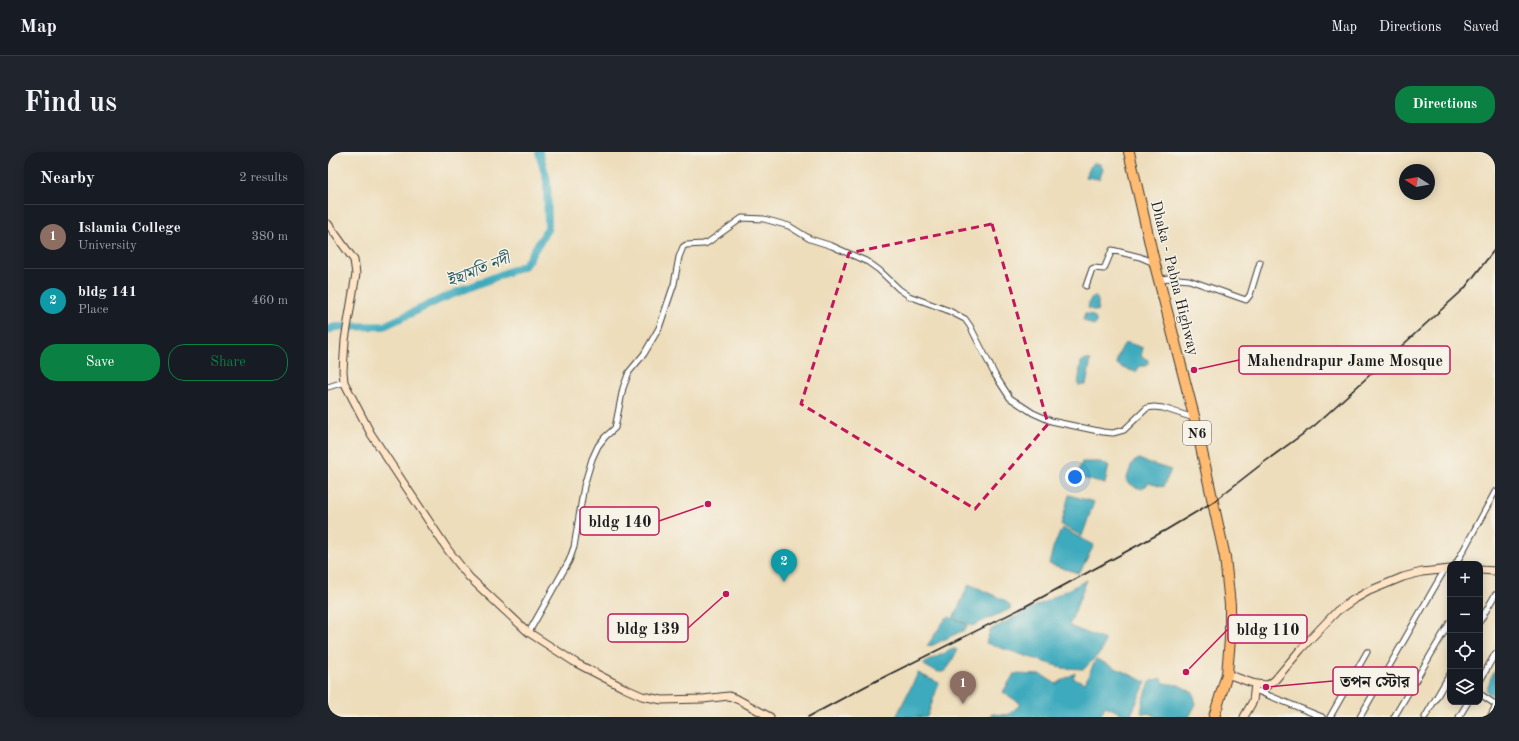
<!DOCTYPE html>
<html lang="en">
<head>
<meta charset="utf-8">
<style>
  body { margin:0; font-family:"Old Standard TT","Noto Serif Bengali",serif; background:#20242c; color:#f1f3f6 }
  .controls { position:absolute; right:12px; bottom:12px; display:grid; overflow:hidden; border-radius:8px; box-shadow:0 2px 10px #0003 }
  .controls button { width:36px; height:36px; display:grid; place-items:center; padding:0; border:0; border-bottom:1px solid #363941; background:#171b24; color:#f1f3f6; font:20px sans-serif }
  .compass { position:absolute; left:1071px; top:12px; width:36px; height:36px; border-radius:50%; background:#171b24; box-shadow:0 2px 10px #0003; rotate:281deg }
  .you { position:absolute; left:747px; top:325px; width:14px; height:14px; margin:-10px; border:3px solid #fff; border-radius:50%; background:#1a73e8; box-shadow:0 0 0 6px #1a73e833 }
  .badge { display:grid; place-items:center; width:26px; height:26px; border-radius:50%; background:#0b8043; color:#fff; font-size:13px; font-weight:700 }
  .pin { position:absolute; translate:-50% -33px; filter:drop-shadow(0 1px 2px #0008) }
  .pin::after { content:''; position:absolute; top:21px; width:14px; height:12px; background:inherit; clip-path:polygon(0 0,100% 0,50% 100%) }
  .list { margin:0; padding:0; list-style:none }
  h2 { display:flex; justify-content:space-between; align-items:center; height:52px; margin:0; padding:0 16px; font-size:17px }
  h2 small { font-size:13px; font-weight:400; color:#9ea1a6 }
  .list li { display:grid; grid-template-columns:26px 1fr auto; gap:12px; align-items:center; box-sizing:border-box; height:64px; padding:0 16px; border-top:1px solid #363941 }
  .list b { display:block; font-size:15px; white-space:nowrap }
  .list p { margin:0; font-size:13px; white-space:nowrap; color:#9ea1a6 }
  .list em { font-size:13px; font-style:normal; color:#9ea1a6 }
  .actions { display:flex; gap:8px; padding:12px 16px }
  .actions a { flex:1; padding:9px 0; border:1px solid #0b8043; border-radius:16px; text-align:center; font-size:14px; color:#0b8043 }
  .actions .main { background:#0b8043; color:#fff }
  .icon { flex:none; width:22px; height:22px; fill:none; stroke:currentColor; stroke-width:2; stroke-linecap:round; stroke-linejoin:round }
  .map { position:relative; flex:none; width:1167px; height:565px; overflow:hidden; border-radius:16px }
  header { display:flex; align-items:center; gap:24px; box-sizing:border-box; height:56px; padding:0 20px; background:#171b24; border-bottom:1px solid #363941 }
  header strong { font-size:19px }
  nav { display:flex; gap:22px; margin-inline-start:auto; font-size:14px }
  .intro { display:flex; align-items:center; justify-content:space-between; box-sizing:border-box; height:96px; padding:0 24px }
  h1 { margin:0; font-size:28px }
  .button { padding:10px 18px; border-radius:16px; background:#0b8043; color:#fff; font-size:14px; font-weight:700 }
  main { display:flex; gap:24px; padding:0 24px }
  aside { flex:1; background:#171b24; border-radius:16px; box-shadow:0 2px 10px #0003 }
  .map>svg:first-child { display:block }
</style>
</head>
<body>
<header>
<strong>Map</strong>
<nav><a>Map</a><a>Directions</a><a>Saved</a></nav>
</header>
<div class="intro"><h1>Find us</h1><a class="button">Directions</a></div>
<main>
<aside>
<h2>Nearby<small>2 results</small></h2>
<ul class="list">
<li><span class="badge" style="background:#8d6e63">1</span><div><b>Islamia College</b><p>University</p></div><em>380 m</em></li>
<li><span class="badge" style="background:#0f9aa8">2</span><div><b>bldg 141</b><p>Place</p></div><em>460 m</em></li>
</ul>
<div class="actions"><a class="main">Save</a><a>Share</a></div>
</aside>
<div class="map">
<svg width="1167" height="565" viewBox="0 0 1167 565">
  <rect width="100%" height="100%" fill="#f7f3e8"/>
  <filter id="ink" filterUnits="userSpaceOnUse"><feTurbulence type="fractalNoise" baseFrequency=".025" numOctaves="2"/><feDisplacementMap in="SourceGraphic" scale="8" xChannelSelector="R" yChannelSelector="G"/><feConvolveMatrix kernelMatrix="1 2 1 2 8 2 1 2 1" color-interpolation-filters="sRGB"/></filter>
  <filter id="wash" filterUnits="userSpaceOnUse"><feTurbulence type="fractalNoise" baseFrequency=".012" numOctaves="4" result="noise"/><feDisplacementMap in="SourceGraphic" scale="16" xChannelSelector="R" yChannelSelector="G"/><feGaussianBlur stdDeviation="0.9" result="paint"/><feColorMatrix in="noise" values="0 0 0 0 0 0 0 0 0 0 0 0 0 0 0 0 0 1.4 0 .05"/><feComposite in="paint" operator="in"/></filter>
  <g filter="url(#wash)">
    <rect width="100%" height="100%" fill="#edddbb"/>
    <g fill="#3eaabd" stroke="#2d636c">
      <polygon points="767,11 772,12 775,17 772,26 770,27 758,25 763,13"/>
      <polygon points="767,144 770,148 770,158 767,159 760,156 761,151 763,146"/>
      <path d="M757 162C764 162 769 165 768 172L766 174 755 168Z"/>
      <path d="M797 191H801L815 196 813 204 820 208V212L817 214H812L808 220 795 216 789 212C788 205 793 197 797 191Z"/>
      <polygon points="756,208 763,208 758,233 750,233 753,210"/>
      <path d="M811 307C821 312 832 314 843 318L835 335 821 331 814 337 807 335 798 329 804 311Z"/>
      <polygon points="754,310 772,310 781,313 777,332 750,325 749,321"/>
      <polygon points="741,343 766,350 754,384 733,373"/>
      <polygon points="734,376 766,393 753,418 750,421 721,412 725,396"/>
      <polygon points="759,428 741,474 777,488 773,500 756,517 735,516 658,491 662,478"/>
      <polygon points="641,432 676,448 682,453 682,457 644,474 627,467 638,473 639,475 638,477 603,494 599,494 618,466 621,465 625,467"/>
      <path d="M625 497H628L629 499C618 519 619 527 596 513V511Z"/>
      <polygon points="768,507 818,530 802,565 777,554 772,565 662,565 664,562 680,563 693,552 675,540 686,522 714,523 728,532 747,521 745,526 757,531"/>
      <polygon points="1167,518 1167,545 1158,539 1163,525"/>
      <polygon points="590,521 611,531 599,565 568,565"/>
      <polygon points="833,526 836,531 851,533 865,541 868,552 861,565 828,565 824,562 813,561 816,544 823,529"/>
    </g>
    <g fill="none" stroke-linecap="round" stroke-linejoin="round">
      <polyline stroke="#3eaabd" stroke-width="8" points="0,178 7,175 56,174 113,147 197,113 220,76 219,28 211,0"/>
    </g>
  </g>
  <g filter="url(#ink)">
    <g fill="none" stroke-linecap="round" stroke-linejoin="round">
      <g stroke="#3b3934" stroke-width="7">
        <g id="street">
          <polyline points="831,128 840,126 861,128 918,148 922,143 932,110"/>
          <polyline points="758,134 764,117 766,116 776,117 784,98 812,105 826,111"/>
          <polyline points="0,235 16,230"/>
          <polyline points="1128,412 1167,340"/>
          <polyline points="1152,469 1167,443"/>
          <polyline points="201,480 241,409 246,395 256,334 264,307 270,294 277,285 287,276 295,236 301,220 316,202 331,176 346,132 351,105 355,95 358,93 375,92 379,91 414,66 436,67 461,74 482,87 504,94 540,110 551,118 571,137 581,144 619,158 637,167 642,174 667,223 682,246 705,261 723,269 775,280 785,281 796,278 819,256 826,255 835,256 866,266"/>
          <polyline points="1152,529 1167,502"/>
          <polyline points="927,538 994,565"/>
          <polyline points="1152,542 1167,552"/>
          <polyline points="1002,565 1039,500"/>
          <polyline points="1032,565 1117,417"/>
          <polyline points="1066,565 1122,470"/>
          <polyline points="1097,565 1122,522"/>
          <polyline points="1131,565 1140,550"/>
          <polyline points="1162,565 1167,555"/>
        </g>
      </g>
      <g stroke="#3b3934" stroke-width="9">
        <g id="secondary">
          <polyline points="0,72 26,108 28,122 17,188 15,219 16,230 43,282 120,398 141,425 200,480 248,511 296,536 314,544 334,548 375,547 401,544 411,548 442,565"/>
          <polyline points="1152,418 1167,419"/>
          <polyline points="899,522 927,532"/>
          <polyline points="916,565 925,549 927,532 940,533 947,528 973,497 1009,459 1025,448 1041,439 1075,425 1094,420 1122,417"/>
        </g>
      </g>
      <g stroke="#3b3934" stroke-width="12">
        <polyline id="highway" points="801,0 825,105 867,268 897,405 902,453 902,487 899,522 886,565"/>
      </g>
      <use href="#street" stroke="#fff" stroke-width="5"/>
      <use href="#secondary" stroke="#ffe4c6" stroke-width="7"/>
      <use href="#highway" stroke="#ffbb71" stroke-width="10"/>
      <polyline stroke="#1c1c1c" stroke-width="1.5" points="480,565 538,534 696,455 838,378 885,350 935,311 986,274 1136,137 1167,97"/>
    </g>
  </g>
  <path fill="none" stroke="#c2185b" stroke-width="3" stroke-dasharray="8 5" stroke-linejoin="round" d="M664 72 720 272 647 357 473 252 521 101Z"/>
  <g text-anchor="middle" stroke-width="3" stroke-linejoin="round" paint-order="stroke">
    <rect fill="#f7f3e8" stroke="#5e5c59" stroke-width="1" x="855" y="269" width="28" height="24" rx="3"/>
    <g font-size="14" font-weight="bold" fill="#1c1c1c">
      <text x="869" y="286">N6</text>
    </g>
    <g font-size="15" fill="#1c1c1c" stroke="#f7f3e8">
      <text transform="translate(847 126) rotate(76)" y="5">Dhaka - Pabna Highway</text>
    </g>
    <g font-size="16" font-style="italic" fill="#2b5c64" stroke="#f7f3e8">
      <text transform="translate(150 117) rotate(-22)" y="6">ইছামতি নদী</text>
    </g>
  </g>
  <path fill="none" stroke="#c2185b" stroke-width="1.5" d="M866 218L911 208M380 352L331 369M398 442L360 476M858 520L900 477M938 535L1005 529"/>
  <g fill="#c2185b" stroke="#f7f3e8" stroke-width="1.5">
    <circle cx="866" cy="218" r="4"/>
    <circle cx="380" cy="352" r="4"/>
    <circle cx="398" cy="442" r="4"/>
    <circle cx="858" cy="520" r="4"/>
    <circle cx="938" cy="535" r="4"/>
  </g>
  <g fill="#f7f3e8" stroke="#c2185b" stroke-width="1.5">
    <rect x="911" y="194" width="211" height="28" rx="4"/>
    <rect x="252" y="355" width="79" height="28" rx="4"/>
    <rect x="280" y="462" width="80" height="28" rx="4"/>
    <rect x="900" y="463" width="79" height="28" rx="4"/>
    <rect x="1005" y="515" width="85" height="28" rx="4"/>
  </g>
  <g font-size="16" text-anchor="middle" font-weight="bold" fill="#1c1c1c">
    <text x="1017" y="214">Mahendrapur Jame Mosque</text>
    <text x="292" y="375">bldg 140</text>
    <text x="320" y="482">bldg 139</text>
    <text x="940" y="483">bldg 110</text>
    <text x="1047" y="535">তপন স্টোর</text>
  </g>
</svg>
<div class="controls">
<button>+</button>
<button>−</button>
<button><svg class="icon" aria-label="locate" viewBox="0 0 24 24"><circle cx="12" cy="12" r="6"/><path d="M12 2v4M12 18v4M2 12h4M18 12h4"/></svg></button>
<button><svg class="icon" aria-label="layers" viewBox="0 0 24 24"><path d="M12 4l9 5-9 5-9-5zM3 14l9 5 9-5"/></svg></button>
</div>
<svg class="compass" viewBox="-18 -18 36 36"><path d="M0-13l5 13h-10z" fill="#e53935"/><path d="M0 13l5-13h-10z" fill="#9ea1a6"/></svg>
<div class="you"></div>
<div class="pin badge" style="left:635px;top:552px;background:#8d6e63">1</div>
<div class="pin badge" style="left:456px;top:430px;background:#0f9aa8">2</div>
</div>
</main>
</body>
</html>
